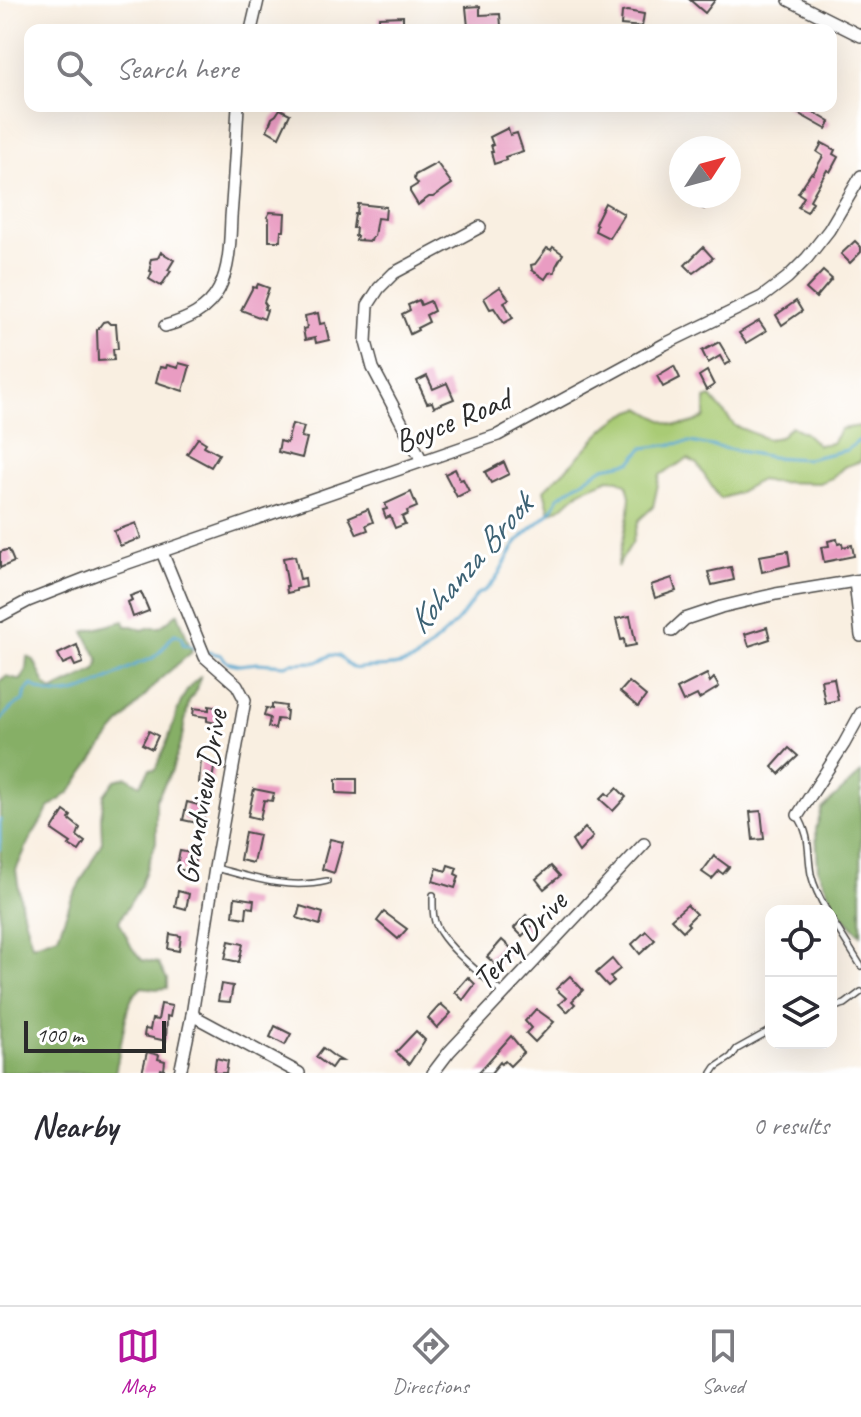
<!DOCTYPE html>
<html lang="en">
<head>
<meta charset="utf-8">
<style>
  body { margin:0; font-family:Caveat,sans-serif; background:#f7f7f7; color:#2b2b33 }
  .controls { position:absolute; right:24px; bottom:24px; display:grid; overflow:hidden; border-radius:16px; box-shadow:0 8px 32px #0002 }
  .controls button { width:72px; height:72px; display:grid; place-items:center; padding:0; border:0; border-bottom:2px solid #e1e1e2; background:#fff; color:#2b2b33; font:40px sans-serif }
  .compass { position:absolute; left:669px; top:136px; width:72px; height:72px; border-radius:50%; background:#fff; box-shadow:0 8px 32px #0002; rotate:54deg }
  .scale { position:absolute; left:24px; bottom:20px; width:142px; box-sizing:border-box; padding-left:8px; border:4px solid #2b2b2b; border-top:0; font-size:22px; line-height:28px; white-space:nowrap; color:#2b2b2b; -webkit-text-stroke:6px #fff; paint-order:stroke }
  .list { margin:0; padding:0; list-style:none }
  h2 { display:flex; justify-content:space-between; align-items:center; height:104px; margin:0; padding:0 32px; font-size:34px }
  h2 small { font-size:26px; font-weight:400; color:#7c7c81 }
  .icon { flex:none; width:44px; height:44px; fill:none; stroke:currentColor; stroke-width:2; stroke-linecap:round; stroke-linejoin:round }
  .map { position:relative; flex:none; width:861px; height:1073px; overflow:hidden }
  .search { position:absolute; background:#fff; box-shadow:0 8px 32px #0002; left:24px; right:24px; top:24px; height:88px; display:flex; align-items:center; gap:20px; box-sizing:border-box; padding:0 28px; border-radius:16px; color:#7c7c81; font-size:30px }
  .sheet { height:232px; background:#fff }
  nav { display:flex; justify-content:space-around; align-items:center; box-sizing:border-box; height:112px; border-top:2px solid #e1e1e2; background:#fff; font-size:22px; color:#7c7c81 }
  nav a { display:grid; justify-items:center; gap:4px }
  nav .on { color:#b5179e }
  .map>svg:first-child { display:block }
</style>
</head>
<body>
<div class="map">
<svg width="861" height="1073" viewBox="0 0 861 1073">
  <rect width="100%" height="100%" fill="#fff"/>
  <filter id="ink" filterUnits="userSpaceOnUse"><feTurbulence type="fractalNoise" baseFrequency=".0125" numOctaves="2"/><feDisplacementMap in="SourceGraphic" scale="16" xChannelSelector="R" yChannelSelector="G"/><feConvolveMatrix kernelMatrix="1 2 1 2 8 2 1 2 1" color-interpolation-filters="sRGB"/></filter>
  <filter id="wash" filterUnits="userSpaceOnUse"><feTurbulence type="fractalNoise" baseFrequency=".006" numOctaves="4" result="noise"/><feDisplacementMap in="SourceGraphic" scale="32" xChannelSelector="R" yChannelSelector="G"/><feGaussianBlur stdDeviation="1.8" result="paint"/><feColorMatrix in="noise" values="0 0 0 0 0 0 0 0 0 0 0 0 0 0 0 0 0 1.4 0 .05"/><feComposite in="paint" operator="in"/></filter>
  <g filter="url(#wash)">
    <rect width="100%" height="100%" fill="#f9efe1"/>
    <path fill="#a9cb74" stroke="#6a7b50" stroke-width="2" d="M711 397 735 426 767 439 780 437 791 426 805 433 818 445 832 443 841 429 861 426V461L844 467 832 478 819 483 770 482 760 480 737 493 720 499 697 464 688 459 660 475 653 507 639 520 632 543 617 567 629 512 630 496 627 485 619 480 609 479 580 491 565 505 550 513 544 490C554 479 566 470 576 459 596 438 612 416 641 408 667 422 673 434 705 417V399Z"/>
    <g fill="#86af66" stroke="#586d48" stroke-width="2">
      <path d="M178 613 192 652 159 680 113 732 70 792 49 808 29 841 16 870 22 909 32 945 58 936 71 900 102 842 101 817 104 795 115 780 127 777 140 785 150 769 155 770C160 758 166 746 170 734 177 713 181 691 200 677L197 690 189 701 182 737 172 770 156 800V842L140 887 119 921 132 948 142 960 158 963 167 979V988L156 989 142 987 133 996 128 1007 115 1073H0V681L6 676 21 680 26 671 27 657 34 660 45 684 52 691 96 670 99 660 84 632 124 621 126 626H132L142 630 151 627H160Z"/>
      <polygon points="861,773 861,935 836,909 818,870 816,829 822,809"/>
    </g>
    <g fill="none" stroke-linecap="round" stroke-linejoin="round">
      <g stroke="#52a5cd" stroke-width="3">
        <path d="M208 652 221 655 227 662 239 665 258 663 286 665 290 663 317 662 331 655 339 656C359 676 350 666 376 667 390 667 399 666 412 661 420 658 426 650 432 645 452 628 463 617 477 594 496 589 505 559 516 544 527 527 553 518 558 497L604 467 631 462 643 448 690 442 771 457 807 459 847 450 861 439"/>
        <path d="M0 722C7 712 13 705 24 700L26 691 32 685C66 710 105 679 137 664 142 661 149 661 154 657 163 651 167 641 175 634L182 637 183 644 197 648"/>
        <polyline points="0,819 0,849"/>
      </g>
    </g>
    <g id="blocks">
      <g fill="#e99cc2">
        <polygon points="690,0 715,0 705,13"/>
        <polygon points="480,6 480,15 500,14 501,26 499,26 499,30 480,30 480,26 468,27 466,7"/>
        <polygon points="627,11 644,14 642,27 621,25 622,12"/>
        <polygon points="403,16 403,30 379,30 379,17"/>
        <polygon points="785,106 803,106 830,122 826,129"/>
        <polygon points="280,109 290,114 279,137 267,130 272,118 276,115"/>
        <polygon points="508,128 510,135 517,133 523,151 505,157 506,160 494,164 491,152 493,152 491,145 493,145 490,137"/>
        <polygon points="822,143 835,150 833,154 838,157 830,172 827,170 810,200 813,202 807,212 798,207 804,197 798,193 811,173 813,174 823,156 817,152"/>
        <polygon points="437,163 452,184 433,197 429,197 418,205 410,192 410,189 418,184 414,179 415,175"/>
        <polygon points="695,196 709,196 704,209 692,204"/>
        <polygon points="605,203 624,214 609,238 595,231 597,225 595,223"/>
        <polygon points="358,204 386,207 385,219 377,218 374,236 372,238 371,241 356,240 357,236 355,236 356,228 353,228 355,214 357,214"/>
        <polygon points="270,212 285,213 284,231 281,231 280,241 269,241 269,219 267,217"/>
        <polygon points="855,241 861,247 861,252 850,263 841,254"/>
        <polygon points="553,247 563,254 556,266 555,272 549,273 545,279 532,270 531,265 535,264 547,248 551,250"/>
        <polygon points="703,247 713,258 693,273 685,265"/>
        <polygon points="161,252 174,260 168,270 171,271 161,286 149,279 152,272 150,271 151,268 150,262 151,259 158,258"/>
        <polygon points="823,271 832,279 816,298 806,289"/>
        <polygon points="258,284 269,288 264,302 266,305 264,309 267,310 264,319 241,310 253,287 256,288"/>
        <polygon points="500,287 509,299 504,302 513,318 504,323 494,308 490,309 484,298"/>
        <polygon points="419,300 421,305 430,301 434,311 426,315 429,322 417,328 418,330 410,334 402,314 410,310 408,305"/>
        <polygon points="796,301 802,311 782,325 776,315"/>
        <polygon points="318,313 320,324 325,323 329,340 316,343 315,338 305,340 303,329 307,328 305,316"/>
        <polygon points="107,321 110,324 116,324 118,349 113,349 114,360 98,361 97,330 103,322"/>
        <polygon points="759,321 766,331 746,343 739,333"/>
        <polygon points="719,342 731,362 725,365 720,356 708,363 702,351"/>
        <polygon points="179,363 190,366 183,391 156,382 160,367 166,368 167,365 178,368"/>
        <polygon points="674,366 680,378 663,387 657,376"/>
        <polygon points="707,371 714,385 706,390 699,376"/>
        <polygon points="427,376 433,389 447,383 454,399 434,407 432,402 427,403 417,381"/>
        <polygon points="292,424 304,427 301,437 307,438 302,458 278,452 280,441 287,443"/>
        <polygon points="198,438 206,443 204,446 219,454 211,467 187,454"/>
        <polygon points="504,462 509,474 491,483 485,472"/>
        <polygon points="455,469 460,480 463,479 469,491 457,497 445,474"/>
        <polygon points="411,492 417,507 407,511 408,514 402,517 405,524 395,528 390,516 386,518 383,510 387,509 385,504"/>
        <polygon points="368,509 373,522 366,525 368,530 357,534 349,517"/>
        <polygon points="136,523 141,538 120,546 114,531"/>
        <polygon points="837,539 838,544 842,543 843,547 852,545 854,556 824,562 821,547 829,546 828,541"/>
        <polygon points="6,550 9,550 14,562 0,568 0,552"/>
        <polygon points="788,551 790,565 762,572 759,556"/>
        <polygon points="295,556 300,579 305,578 306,587 296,589 296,591 287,593 286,586 288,586 283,558"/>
        <polygon points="731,567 734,580 712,585 708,572"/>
        <polygon points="672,578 676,591 655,598 651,585"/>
        <polygon points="141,592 149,611 133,617 128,602 132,600 130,596"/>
        <polygon points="630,616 636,645 625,647 624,639 621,640 616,619"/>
        <polygon points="767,627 770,639 749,646 745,634"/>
        <polygon points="77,645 83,663 75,666 72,660 63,664 58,654"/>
        <polygon points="707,674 710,682 714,678 719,687 699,699 697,695 683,702 677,689"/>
        <polygon points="834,678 838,700 825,703 821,680"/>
        <polygon points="629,682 646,696 638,707 620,692"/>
        <polygon points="272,704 286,706 285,711 287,711 286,720 277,719 275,729 268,727 270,718 264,716 266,708 272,709"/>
        <polygon points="209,706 222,708 220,724 207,721 207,717 193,715 194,708 209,710"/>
        <polygon points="149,731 158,736 152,749 142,744"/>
        <polygon points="789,748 798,756 779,774 772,767"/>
        <polygon points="201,760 215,762 212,780 207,779 207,784 199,783"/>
        <polygon points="336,779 357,779 357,794 336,793"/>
        <polygon points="617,788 626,797 613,811 600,799 606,793 609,796"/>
        <polygon points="254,789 274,793 272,801 264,800 260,819 248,816"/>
        <polygon points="187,802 206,807 202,824 183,820"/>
        <polygon points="64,811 71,816 69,819 80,828 77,836 85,842 79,851 69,845 71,843 52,830"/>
        <polygon points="761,811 764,839 753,840 750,812"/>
        <polygon points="585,828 593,837 579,852 572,841"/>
        <polygon points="245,832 259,835 253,863 240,860"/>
        <polygon points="330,839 343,842 334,873 322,869"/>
        <polygon points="180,851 196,854 193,872 176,869"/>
        <polygon points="714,856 729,867 723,874 719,871 712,879 702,872"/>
        <polygon points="448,865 457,868 455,874 459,876 455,888 433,881 437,868 446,871"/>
        <polygon points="551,866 560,876 544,889 536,879"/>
        <polygon points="178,891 189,894 186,909 175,906"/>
        <polygon points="235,897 254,900 253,908 247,907 246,918 233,916"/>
        <polygon points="687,905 696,914 687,923 689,925 683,931 671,919"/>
        <polygon points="300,906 323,913 320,925 297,918"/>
        <polygon points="384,912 407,929 398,939 377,921"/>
        <polygon points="526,915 535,923 522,936 514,928"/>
        <polygon points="646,931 655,940 640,954 632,944"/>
        <polygon points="170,934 181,936 179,951 168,949"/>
        <polygon points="502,940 512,949 496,965 487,957"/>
        <polygon points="229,941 243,944 239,962 225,959"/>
        <polygon points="612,959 620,969 610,977 614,981 608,986 596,973"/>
        <polygon points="570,976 583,990 572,1001 575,1004 567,1012 559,1004 566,998 556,989"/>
        <polygon points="468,977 475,984 463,1000 455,992"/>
        <polygon points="221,984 233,986 230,1002 218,1001"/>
        <polygon points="161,1004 172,1006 170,1017 167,1016 166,1041 144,1036 145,1029 150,1030 152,1019 158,1020"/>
        <polygon points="441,1004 451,1013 437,1028 428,1018"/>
        <polygon points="536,1009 554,1022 535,1042 526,1033 531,1028 525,1021"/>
        <polygon points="275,1026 291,1034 285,1045 270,1037"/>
        <polygon points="416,1031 425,1040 409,1064 396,1052"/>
        <polygon points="511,1036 524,1052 510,1066 505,1061 501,1064 500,1062 491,1073 478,1073"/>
        <polygon points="323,1048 335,1057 342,1061 336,1061 331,1068 316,1057"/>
        <polygon points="147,1052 159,1055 158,1059 165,1061 164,1070 161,1069 160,1073 142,1073"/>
        <polygon points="216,1058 228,1061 226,1073 214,1073"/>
      </g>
    </g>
  </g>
  <g filter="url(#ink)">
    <use href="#blocks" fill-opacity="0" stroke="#4a4846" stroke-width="2"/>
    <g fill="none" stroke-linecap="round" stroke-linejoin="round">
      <g stroke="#4a4846" stroke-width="8">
        <g id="lane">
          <path d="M798 816C811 837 807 851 811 874 814 887 820 899 827 911"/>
          <path d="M216 868C253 878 288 890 327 881"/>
          <path d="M433 895C433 908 432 921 440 932 454 954 483 975 503 994"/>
          <polyline points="831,918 861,966"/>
          <polyline points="831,1008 845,1004 861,992"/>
          <polyline points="712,1073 716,1067 731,1057 737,1049 771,1030"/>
        </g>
      </g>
      <g stroke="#4a4846" stroke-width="14">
        <g id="street">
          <polyline points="789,0 861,36"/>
          <polyline points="251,30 258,0"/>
          <path d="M165 326C186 320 208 311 219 289 230 267 230 241 231 217 234 180 236 143 238 106"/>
          <polyline points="422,461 373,368 366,342 368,305 379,288 394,273 480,227"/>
          <polyline points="162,552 205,657 237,685 245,700 215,868 192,1015 180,1073"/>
          <polyline points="855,581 861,636"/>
          <polyline points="0,616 28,601 102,572 498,435 665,344 762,297 787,278 807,258 829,230 861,176"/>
          <polyline points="672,631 685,619 721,607 776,594 861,580"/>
          <polyline points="798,815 844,744 861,713"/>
          <polyline points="192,1015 299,1073"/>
          <polyline points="433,1073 449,1052 644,844"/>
        </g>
      </g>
      <use href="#lane" stroke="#fff" stroke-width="5"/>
      <use href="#street" stroke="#fff" stroke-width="11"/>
    </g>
  </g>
  <g text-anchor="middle" stroke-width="6" stroke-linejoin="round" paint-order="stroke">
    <g font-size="32" fill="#2b2b2b" stroke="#fff">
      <text transform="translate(452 420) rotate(-22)" y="11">Boyce Road</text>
      <text transform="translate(201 797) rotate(-80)" y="11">Grandview Drive</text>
      <text transform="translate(519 940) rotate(-47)" y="11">Terry Drive</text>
    </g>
    <g font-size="34" font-style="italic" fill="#3d6274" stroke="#fff">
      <text transform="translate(469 563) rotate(-49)" y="12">Kohanza Brook</text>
    </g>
  </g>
</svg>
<div class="controls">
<button><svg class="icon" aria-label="locate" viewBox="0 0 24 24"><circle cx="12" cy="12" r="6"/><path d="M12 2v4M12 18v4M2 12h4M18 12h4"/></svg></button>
<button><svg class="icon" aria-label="layers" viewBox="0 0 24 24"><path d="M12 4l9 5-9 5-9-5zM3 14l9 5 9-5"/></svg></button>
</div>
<svg class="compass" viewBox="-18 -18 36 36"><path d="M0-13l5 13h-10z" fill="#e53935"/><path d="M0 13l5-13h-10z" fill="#7c7c81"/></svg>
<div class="scale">100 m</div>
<div class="search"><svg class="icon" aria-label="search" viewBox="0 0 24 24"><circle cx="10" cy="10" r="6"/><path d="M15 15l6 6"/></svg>Search here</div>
</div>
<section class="sheet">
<h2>Nearby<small>0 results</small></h2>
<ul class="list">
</ul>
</section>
<nav>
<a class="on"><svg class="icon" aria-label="map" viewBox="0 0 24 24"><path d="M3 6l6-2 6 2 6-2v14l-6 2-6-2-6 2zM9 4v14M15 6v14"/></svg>Map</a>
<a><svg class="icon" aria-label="directions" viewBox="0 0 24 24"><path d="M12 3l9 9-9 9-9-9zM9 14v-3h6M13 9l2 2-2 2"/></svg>Directions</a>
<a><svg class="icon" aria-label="saved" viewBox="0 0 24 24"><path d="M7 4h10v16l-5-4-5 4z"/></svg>Saved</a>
</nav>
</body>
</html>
